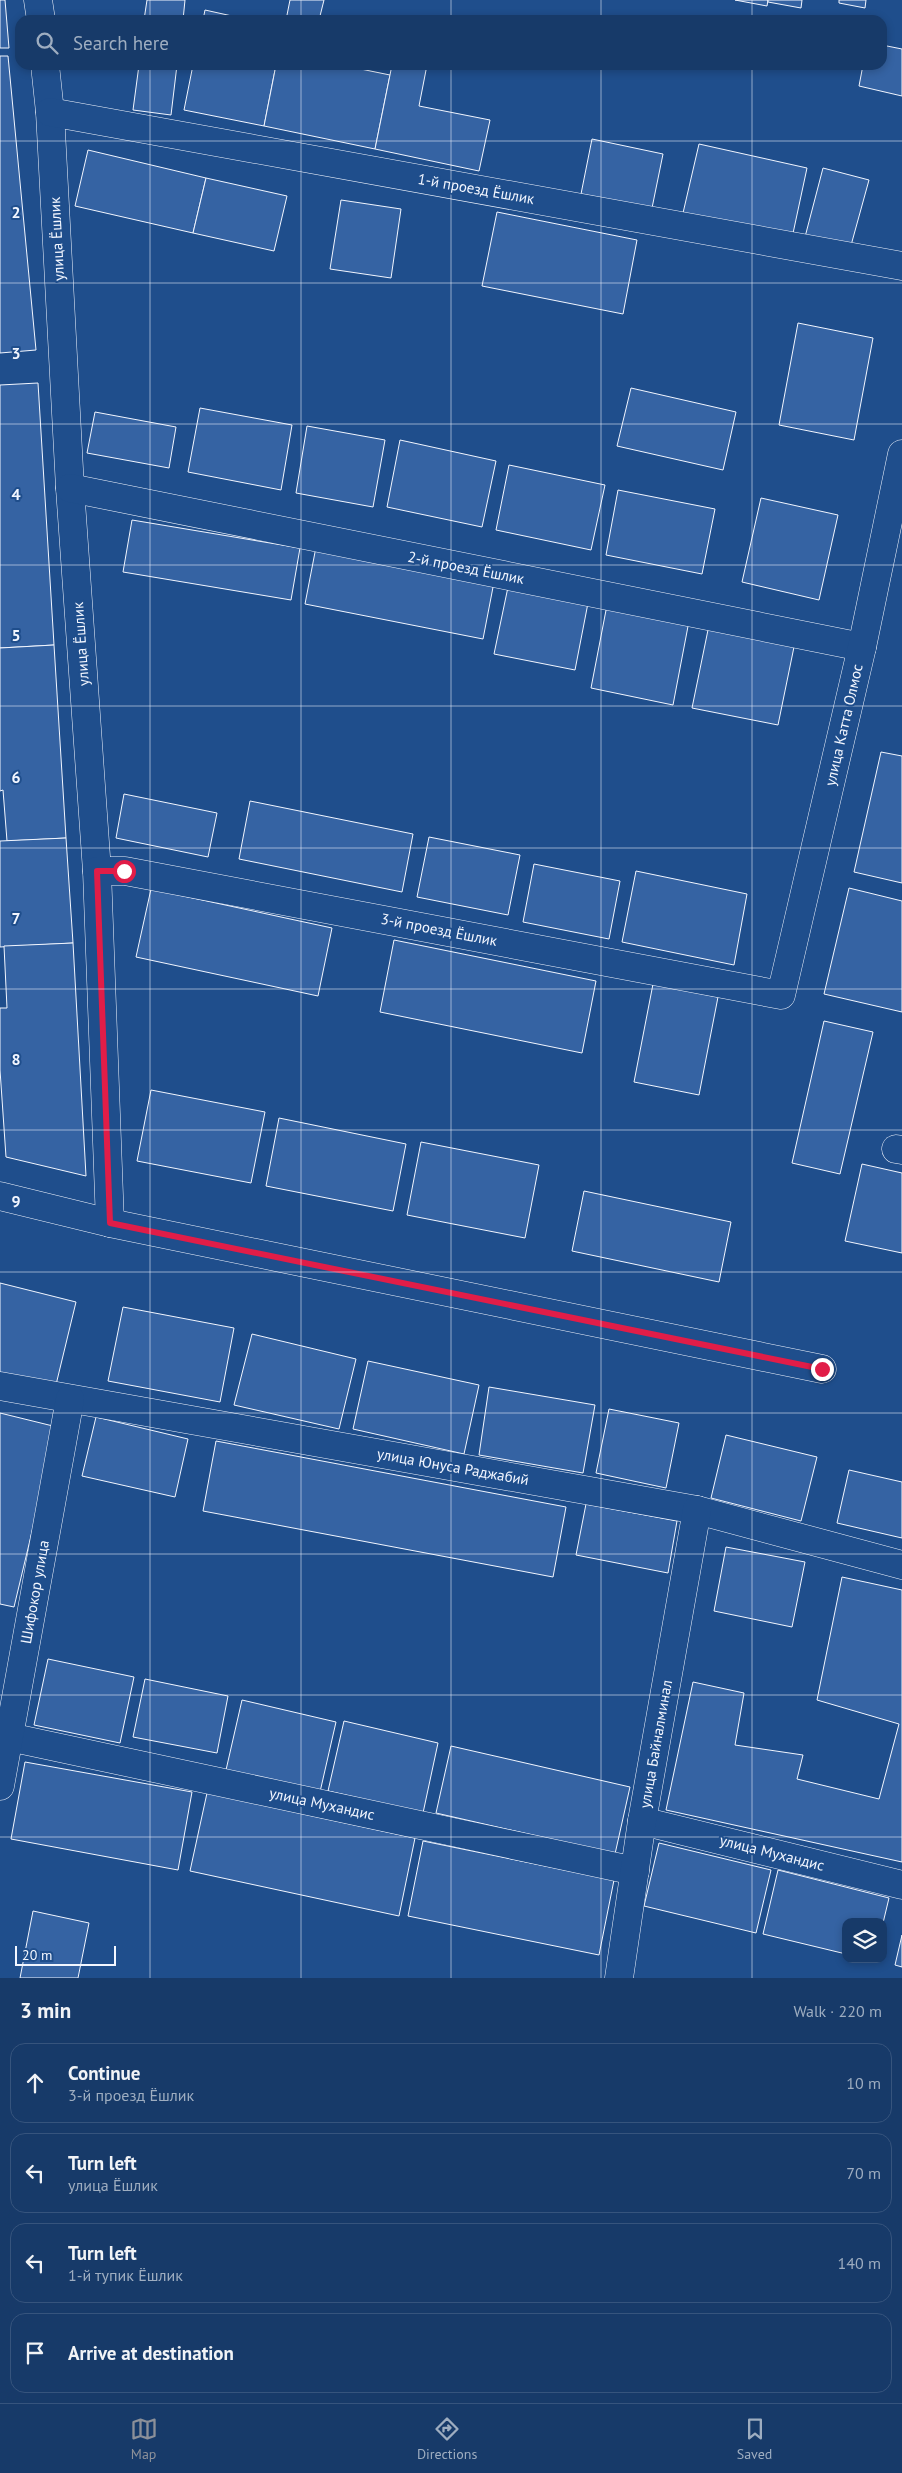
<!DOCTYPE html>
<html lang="en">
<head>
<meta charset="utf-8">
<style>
  body { margin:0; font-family:"PT Sans",sans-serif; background:#244571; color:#f1f3f6 }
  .controls { position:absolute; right:15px; bottom:15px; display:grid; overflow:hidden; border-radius:10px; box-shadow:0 2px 8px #0003 }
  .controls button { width:45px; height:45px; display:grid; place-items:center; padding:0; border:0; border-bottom:1px solid #36547d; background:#173a69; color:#f1f3f6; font:25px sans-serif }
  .scale { position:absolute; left:15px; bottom:12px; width:101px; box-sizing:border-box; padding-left:5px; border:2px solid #f2f6ff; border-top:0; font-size:14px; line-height:18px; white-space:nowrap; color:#f2f6ff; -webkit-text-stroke:4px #1f4e8c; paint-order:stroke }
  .stop { position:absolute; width:15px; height:15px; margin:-11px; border:4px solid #e11d48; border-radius:50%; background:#fff }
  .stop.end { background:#e11d48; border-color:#fff; box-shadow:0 1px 5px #0008 }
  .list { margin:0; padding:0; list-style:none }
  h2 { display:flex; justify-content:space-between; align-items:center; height:65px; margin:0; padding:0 20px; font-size:21px }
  h2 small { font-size:16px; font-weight:400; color:#9eadc0 }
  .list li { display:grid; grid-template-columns:32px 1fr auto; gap:15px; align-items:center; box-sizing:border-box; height:80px; margin:0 10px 10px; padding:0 10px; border:1px solid #36547d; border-radius:15px }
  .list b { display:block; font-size:19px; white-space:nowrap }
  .list p { margin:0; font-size:16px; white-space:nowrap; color:#9eadc0 }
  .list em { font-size:16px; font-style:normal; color:#9eadc0 }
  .icon { flex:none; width:28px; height:28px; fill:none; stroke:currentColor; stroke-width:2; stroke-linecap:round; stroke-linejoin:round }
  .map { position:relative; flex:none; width:902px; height:1978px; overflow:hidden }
  .search { position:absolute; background:#173a69; box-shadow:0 2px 8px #0003; left:15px; right:15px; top:15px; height:55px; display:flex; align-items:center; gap:12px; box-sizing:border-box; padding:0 18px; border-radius:15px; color:#9eadc0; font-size:19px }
  .sheet { height:425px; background:#173a69 }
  nav { display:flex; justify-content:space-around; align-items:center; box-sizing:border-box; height:70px; border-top:1px solid #36547d; background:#173a69; font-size:14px; color:#9eadc0 }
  nav a { display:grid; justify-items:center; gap:2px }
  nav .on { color:#8c9099 }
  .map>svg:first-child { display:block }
</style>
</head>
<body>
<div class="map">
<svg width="902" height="1978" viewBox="0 0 902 1978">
  <rect width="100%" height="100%" fill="#1f4e8c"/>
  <g fill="#3563a3" stroke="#f2f6ff">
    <polygon points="0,0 5,0 9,48 0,48"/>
    <polygon points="147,0 185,0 183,20 144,20"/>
    <polygon points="290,0 324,0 319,20 286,20"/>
    <polygon points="735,0 768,0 767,6"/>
    <polygon points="768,0 802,0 801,8 768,2"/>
    <polygon points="839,0 866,0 865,8 839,3"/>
    <polygon points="205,10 250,20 203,20"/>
    <polygon points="882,45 902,49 902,96 859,86 863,65 882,65"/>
    <polygon points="0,56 8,56 36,350 0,353"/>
    <polygon points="139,65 177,65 171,115 133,110"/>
    <polygon points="193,65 276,65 264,126 184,110"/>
    <polygon points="276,65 341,65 390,75 375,149 264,126"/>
    <polygon points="392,65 427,65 419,106 490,120 479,171 375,149"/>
    <polygon points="592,139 663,154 652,208 581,194"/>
    <polygon points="699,144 807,168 792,238 683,213"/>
    <polygon points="88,150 206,178 193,233 75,206"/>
    <polygon points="823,168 869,180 850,249 805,237"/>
    <polygon points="206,178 287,196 274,251 193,233"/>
    <polygon points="341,200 401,209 391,278 330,269"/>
    <polygon points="497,212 637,240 623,314 482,286"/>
    <polygon points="798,323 873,338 854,440 779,425"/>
    <polygon points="38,383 54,645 0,648 0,385"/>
    <polygon points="631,388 736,412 723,470 617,446"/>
    <polygon points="200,408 292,425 281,490 188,472"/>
    <polygon points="95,412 176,427 169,468 87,453"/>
    <polygon points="307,426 385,440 373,507 296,493"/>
    <polygon points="400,440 496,461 482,527 387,507"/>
    <polygon points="509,465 605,485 591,550 496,530"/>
    <polygon points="618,490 715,509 702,574 606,555"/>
    <polygon points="761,498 838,515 819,600 742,582"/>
    <polygon points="132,520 300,548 291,600 123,572"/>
    <polygon points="316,547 494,582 483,639 305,604"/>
    <polygon points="508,587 588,603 575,670 494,654"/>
    <polygon points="607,605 689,621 673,705 591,688"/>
    <polygon points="709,625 795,642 778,725 692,708"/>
    <polygon points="54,645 66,838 7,841 3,790 0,791 0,648"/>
    <polygon points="881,752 902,756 902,883 854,872"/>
    <polygon points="124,794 217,813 208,857 116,838"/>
    <polygon points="250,801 413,834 402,892 239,859"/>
    <polygon points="429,837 520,855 508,915 417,897"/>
    <polygon points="66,838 73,943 0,947 0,841"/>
    <polygon points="534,864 620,881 609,939 523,922"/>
    <polygon points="636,871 747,894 734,965 622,942"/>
    <polygon points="849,888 902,901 902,1012 824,994"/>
    <polygon points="151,889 332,928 318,996 136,957"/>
    <polygon points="394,940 596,981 582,1053 380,1012"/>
    <polygon points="73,943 86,1176 6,1157 0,1070 0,1008 7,1008 4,946"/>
    <polygon points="653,984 718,997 699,1095 634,1082"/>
    <polygon points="824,1021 873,1032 840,1174 792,1163"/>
    <polygon points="151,1090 265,1112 251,1183 137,1161"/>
    <polygon points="279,1118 406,1144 393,1211 266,1186"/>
    <polygon points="421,1142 539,1165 525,1238 407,1215"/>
    <polygon points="862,1164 902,1173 902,1253 845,1241"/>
    <polygon points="584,1191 731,1222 719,1282 572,1251"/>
    <polygon points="0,1283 76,1302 54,1393 0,1380"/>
    <polygon points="123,1307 234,1328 220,1402 108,1381"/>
    <polygon points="252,1334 356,1359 339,1429 234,1405"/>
    <polygon points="368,1361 479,1385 464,1454 353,1429"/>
    <polygon points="489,1387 595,1405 583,1473 479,1455"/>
    <polygon points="609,1409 679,1423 666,1488 596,1473"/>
    <polygon points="0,1413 57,1427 14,1607 0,1604"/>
    <polygon points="96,1417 188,1439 175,1497 82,1476"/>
    <polygon points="726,1435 817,1457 801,1521 711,1498"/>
    <polygon points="216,1441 566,1507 553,1577 203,1511"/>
    <polygon points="849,1470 902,1482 902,1538 837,1523"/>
    <polygon points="586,1504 677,1521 668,1573 576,1555"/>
    <polygon points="726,1547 805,1562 792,1627 714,1611"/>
    <polygon points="842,1577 902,1590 902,1862 666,1810 693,1682 744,1693 735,1745 803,1755 797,1779 879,1799 899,1724 817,1700"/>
    <polygon points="48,1659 134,1677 120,1743 34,1725"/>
    <polygon points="145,1679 228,1696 217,1753 133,1737"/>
    <polygon points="242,1700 336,1722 320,1792 226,1770"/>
    <polygon points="344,1721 438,1743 423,1813 328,1791"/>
    <polygon points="451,1746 630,1787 615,1854 436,1813"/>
    <polygon points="25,1762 192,1792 178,1870 11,1839"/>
    <polygon points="207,1793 415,1838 399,1916 190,1871"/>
    <polygon points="423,1841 614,1880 599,1955 408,1916"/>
    <polygon points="659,1843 771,1870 756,1933 644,1906"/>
    <polygon points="778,1870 889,1898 883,1923 846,1922 846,1954 763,1934"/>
    <polygon points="33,1911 89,1923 78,1978 20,1978"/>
    <polygon points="902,1935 902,1967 895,1965"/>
  </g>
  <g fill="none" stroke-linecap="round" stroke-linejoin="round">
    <g stroke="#f2f6ff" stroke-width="29">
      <g id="minor">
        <polyline points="38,0 41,20"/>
        <polyline points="45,65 50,112 70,488 97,871 110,1223"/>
        <polyline points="50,112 902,266"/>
        <polyline points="70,488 862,647"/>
        <polyline points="97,871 125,871 781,995 862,647 902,454"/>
        <polyline points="896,1149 902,1150"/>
        <polyline points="0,1196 110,1223 822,1369"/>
        <polyline points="0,1386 697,1510 902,1565"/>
        <polyline points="9,1737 635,1871"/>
        <polyline points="0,1786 70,1399"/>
        <polyline points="642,1821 902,1885"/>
        <polyline points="619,1978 642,1821 697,1510"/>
      </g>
    </g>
    <use href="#minor" stroke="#1f4e8c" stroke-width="28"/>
  </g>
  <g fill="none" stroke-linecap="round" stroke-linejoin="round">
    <polyline stroke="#e11d48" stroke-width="6" points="124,871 97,871 110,1223 822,1369"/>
  </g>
  <path fill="none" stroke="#f2f6ff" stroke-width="1" stroke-opacity="0.55" d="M150 0V20M301 0V20M451 0V20M601 0V20M752 0V20M150 65V1978M301 65V1978M451 65V1978M601 65V1978M752 65V1978M0 141H902M0 283H902M0 424H902M0 565H902M0 706H902M0 848H902M0 989H902M0 1130H902M0 1272H902M0 1413H902M0 1554H902M0 1695H902M0 1837H902"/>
  <g text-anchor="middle" stroke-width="4" stroke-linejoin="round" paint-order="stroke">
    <g font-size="15" fill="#f2f6ff" stroke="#1f4e8c">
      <text transform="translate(476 189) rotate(10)" y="5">1-й проезд Ёшлик</text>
      <text transform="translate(57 239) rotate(-93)" y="5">улица Ёшлик</text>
      <text transform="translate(466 568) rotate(11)" y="5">2-й проезд Ёшлик</text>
      <text transform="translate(81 644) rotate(-94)" y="5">улица Ёшлик</text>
      <text transform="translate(844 725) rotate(-77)" y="5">улица Катта Олмос</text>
      <text transform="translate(439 930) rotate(11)" y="5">3-й проезд Ёшлик</text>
      <text transform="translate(453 1467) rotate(10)" y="5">улица Юнуса Раджабий</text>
      <text transform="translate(35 1592) rotate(-80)" y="5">Шифокор улица</text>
      <text transform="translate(656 1744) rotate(-80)" y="5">улица Байналминал</text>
      <text transform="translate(322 1804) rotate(12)" y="5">улица Мухандис</text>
      <text transform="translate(772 1853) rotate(14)" y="5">улица Мухандис</text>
    </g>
  </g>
  <g font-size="16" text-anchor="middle" font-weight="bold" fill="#f2f6ff" stroke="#1f4e8c" stroke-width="4" stroke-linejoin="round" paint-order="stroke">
    <text x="16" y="218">2</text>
    <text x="16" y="359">3</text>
    <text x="16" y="500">4</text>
    <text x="16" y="641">5</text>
    <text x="16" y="783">6</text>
    <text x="16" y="924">7</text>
    <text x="16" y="1065">8</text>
    <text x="16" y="1207">9</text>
  </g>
</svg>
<div class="controls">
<button><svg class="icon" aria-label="layers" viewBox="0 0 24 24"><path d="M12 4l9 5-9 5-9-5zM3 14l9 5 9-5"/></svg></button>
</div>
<div class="scale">20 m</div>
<div class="stop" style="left:124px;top:871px"></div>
<div class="stop end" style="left:822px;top:1369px"></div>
<div class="search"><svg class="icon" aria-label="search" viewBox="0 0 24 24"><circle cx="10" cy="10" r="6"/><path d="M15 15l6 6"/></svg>Search here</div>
</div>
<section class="sheet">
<h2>3 min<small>Walk · 220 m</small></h2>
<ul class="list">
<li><svg class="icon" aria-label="ahead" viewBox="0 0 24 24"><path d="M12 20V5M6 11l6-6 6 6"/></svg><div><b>Continue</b><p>3-й проезд Ёшлик</p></div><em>10 m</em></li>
<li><svg class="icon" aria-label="left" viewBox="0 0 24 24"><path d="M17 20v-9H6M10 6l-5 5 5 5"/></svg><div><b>Turn left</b><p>улица Ёшлик</p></div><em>70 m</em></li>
<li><svg class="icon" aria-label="left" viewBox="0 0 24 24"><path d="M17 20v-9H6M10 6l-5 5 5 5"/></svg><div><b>Turn left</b><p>1-й тупик Ёшлик</p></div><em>140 m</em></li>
<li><svg class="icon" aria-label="arrive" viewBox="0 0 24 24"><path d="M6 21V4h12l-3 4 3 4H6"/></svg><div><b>Arrive at destination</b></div></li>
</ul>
</section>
<nav>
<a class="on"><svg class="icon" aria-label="map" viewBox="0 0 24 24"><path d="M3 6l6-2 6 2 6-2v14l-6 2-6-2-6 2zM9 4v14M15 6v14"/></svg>Map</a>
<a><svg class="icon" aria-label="directions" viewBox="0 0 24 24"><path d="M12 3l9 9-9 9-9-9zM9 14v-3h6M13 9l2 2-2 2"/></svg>Directions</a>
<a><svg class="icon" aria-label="saved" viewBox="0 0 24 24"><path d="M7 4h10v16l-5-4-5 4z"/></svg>Saved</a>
</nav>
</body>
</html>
